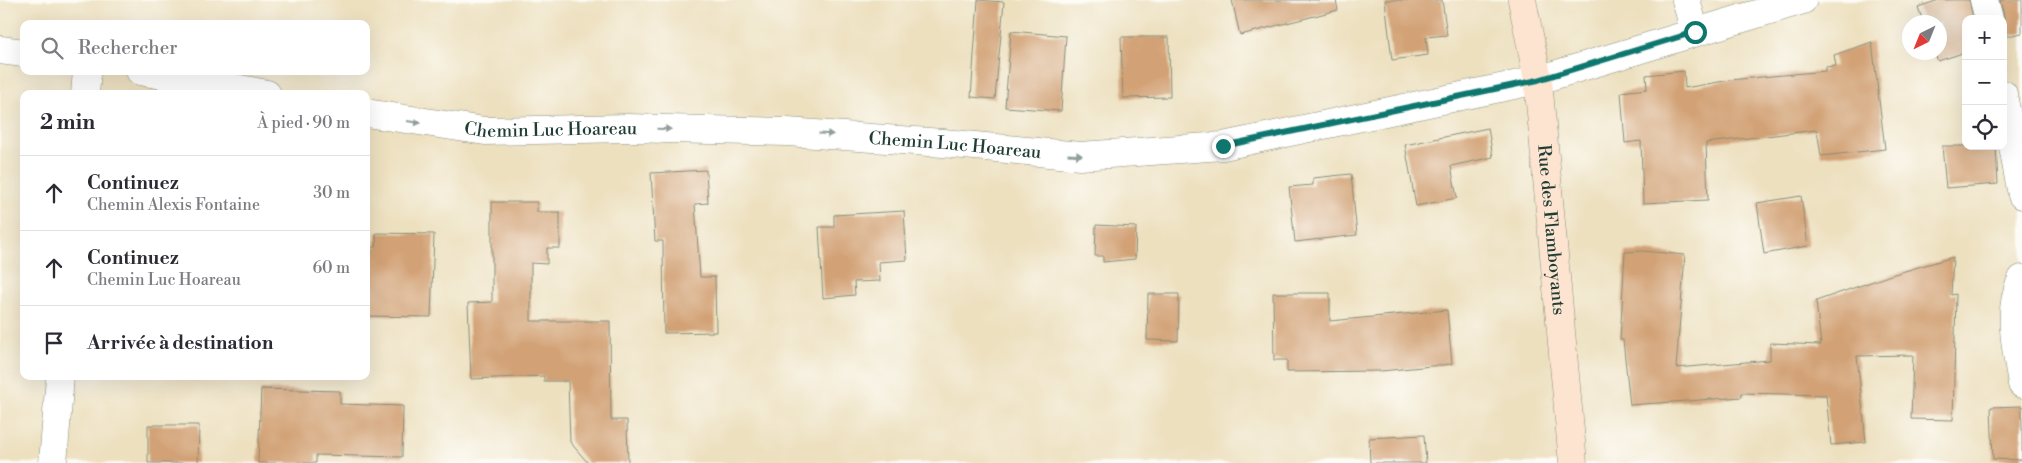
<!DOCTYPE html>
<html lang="fr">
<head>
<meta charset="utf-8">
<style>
  body { margin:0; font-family:"Libre Bodoni",serif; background:#f2f2f3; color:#2b2b33 }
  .controls { position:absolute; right:15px; top:15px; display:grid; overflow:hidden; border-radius:10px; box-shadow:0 5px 20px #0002 }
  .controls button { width:45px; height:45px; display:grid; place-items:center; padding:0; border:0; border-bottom:1px solid #e1e1e2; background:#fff; color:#2b2b33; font:25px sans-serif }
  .compass { position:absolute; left:1902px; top:15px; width:45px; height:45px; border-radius:50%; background:#fff; box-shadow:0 5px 20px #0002; rotate:223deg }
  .stop { position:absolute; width:15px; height:15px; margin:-11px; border:4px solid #0f766e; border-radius:50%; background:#fff }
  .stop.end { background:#0f766e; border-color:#fff; box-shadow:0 1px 5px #0008 }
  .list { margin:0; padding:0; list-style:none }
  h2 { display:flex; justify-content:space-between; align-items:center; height:65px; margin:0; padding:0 20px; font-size:21px }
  h2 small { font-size:16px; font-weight:400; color:#7c7c81 }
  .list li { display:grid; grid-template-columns:32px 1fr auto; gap:15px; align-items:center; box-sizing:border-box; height:75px; padding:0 20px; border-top:1px solid #e1e1e2 }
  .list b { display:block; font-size:19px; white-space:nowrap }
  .list p { margin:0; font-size:16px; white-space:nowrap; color:#7c7c81 }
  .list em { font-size:16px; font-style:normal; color:#7c7c81 }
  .icon { flex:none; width:28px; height:28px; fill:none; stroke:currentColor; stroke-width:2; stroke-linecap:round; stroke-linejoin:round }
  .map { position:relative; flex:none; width:2022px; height:463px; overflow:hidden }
  .search { position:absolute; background:#fff; box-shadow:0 5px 20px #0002; left:20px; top:20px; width:350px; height:55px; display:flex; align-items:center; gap:12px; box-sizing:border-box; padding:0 18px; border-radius:10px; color:#7c7c81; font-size:19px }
  .panel { position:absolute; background:#fff; box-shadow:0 5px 20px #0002; left:20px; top:90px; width:350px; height:290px; border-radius:10px }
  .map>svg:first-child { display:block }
</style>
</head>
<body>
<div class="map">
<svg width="2022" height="463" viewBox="0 0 2022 463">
  <rect width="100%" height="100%" fill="#fdfcf7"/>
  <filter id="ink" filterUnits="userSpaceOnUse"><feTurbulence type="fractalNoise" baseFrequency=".02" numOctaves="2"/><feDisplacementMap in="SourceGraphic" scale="10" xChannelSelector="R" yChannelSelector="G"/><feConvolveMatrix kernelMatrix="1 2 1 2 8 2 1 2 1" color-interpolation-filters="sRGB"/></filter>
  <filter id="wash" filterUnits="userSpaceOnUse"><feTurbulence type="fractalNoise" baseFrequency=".0096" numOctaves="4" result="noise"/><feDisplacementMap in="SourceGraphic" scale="20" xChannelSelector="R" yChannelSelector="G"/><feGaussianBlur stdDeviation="1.12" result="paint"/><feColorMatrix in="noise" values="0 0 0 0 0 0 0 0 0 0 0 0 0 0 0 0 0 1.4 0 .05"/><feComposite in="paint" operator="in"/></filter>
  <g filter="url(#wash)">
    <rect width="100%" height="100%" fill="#ede0bf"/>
    <g id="blocks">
      <g fill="#d2a174">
        <polygon points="978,0 1004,2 995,99 971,97"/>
        <polygon points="1232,0 1336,0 1338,10 1240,35"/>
        <polygon points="1385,0 1442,0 1447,35 1426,37 1428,55 1392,60"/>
        <polygon points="1939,0 1969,0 1973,19 1966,19 1966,52 1938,61 1934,52 1940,52 1940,22 1923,22 1918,7"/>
        <polygon points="2000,0 2022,0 2022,33 2003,37 2004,16"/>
        <polygon points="1011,31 1066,36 1061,111 1005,107"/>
        <polygon points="1121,37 1169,37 1170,97 1123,98"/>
        <polygon points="1872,42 1885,149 1821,156 1817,130 1706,143 1708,200 1643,203 1641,141 1625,143 1621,92 1647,89 1646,75 1684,71 1685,88 1730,80 1825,71 1825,67 1836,66 1834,55"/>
        <polygon points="1488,128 1493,157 1451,166 1457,198 1416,206 1405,145"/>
        <polygon points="1942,146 1996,146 1998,184 1946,188"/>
        <polygon points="706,170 708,203 695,204 700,277 715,277 716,332 664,333 663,241 655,241 651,173"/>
        <polygon points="1351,174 1357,235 1295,242 1289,187 1313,185 1313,178"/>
        <polygon points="1801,196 1808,246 1764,254 1757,203"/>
        <polygon points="492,202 537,202 537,212 560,212 560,248 547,248 547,264 531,263 531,321 610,321 611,420 627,420 628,463 588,463 570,442 568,381 544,381 544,376 471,379 468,303 492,302"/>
        <polygon points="904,211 907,260 879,262 880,281 854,282 855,295 823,298 819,227 834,227 834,215"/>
        <polygon points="1096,225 1136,227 1135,259 1103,262 1103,256 1095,256"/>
        <polygon points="376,233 434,234 431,317 366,316 366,247 376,247"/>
        <polygon points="1643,251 1685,255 1676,368 1770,360 1770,343 1821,345 1816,301 1891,275 1953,257 1951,295 1956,294 1953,420 1911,419 1913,355 1857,356 1866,442 1831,445 1826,395 1741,393 1742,397 1630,405 1623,340 1620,340 1625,252"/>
        <polygon points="1273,293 1330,293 1330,321 1447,310 1452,364 1381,371 1287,372 1287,360 1274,360"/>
        <polygon points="1148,294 1179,294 1178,341 1147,340"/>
        <polygon points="261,389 340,391 340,404 403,406 402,457 316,455 316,463 258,463"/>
        <polygon points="2022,406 2022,460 1993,459 1991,407"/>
        <polygon points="148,425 199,425 198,463 148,463"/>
        <polygon points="1424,435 1426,463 1370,463 1369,438"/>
      </g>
    </g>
  </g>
  <g filter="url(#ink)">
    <use href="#blocks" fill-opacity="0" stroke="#868e7a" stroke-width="1"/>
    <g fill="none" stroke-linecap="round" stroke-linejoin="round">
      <g stroke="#868e7a" stroke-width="29">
        <g id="street">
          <polyline points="1686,0 1695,32"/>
          <polyline points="1984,0 1989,19"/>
          <polyline points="0,50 24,53"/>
          <polyline points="140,71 267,94"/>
          <polyline points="85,94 87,71"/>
          <polyline points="2003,94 2022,195"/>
          <path id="s1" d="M366 113 485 131 627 128 787 132 943 143 1080 156 1223 146 1538 80 1803 0"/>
          <path d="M2022 279C2006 311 2017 351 2022 384"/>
          <polyline points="53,463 60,376"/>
        </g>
      </g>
      <g stroke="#868e7a" stroke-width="29">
        <g id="secondary">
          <path id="s2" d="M1522 0 1538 80 1573 463"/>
        </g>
      </g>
      <use href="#street" stroke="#fff" stroke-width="28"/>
      <use href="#secondary" stroke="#fde4d1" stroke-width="28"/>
    </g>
    <defs><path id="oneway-solid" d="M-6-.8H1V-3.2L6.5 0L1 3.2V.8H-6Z" transform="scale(1.25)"/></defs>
    <g fill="#8f9e9a">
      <use href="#oneway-solid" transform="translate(414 122) rotate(8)"/>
      <use href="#oneway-solid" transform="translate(664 129) rotate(1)"/>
      <use href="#oneway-solid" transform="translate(826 134) rotate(4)"/>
      <use href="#oneway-solid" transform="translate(1075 155) rotate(3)"/>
    </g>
  </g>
  <g fill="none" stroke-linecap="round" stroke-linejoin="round" filter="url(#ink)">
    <polyline stroke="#0f766e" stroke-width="6" points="1223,146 1538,80 1695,32"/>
  </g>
  <g text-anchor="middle" stroke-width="4.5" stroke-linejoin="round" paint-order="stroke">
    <g font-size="18" fill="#1f3d34" stroke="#fdfcf7">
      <text dy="6" stroke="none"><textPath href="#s1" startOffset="186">Chemin Luc Hoareau</textPath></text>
      <text dy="6" stroke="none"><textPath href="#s1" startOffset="591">Chemin Luc Hoareau</textPath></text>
      <text dy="6" stroke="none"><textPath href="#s2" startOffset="232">Rue des Flamboyants</textPath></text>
    </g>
  </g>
</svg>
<div class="controls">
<button>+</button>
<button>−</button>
<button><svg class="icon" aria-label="locate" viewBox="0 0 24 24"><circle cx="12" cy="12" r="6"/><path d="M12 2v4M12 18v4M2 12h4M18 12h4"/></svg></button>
</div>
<svg class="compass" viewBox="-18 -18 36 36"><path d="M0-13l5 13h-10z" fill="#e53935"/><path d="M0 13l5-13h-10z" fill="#7c7c81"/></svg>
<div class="stop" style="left:1695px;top:32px"></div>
<div class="stop end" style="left:1223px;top:146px"></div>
<div class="search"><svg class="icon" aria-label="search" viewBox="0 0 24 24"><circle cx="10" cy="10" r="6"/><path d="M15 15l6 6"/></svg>Rechercher</div>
<section class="panel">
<h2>2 min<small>À pied · 90 m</small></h2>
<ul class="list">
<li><svg class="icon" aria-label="ahead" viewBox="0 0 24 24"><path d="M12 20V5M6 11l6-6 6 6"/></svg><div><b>Continuez</b><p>Chemin Alexis Fontaine</p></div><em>30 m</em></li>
<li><svg class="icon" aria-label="ahead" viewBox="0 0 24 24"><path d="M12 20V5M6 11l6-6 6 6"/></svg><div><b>Continuez</b><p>Chemin Luc Hoareau</p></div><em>60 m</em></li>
<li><svg class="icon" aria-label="arrive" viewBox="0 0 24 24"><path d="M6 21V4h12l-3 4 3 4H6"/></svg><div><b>Arrivée à destination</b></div></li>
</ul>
</section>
</div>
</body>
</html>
